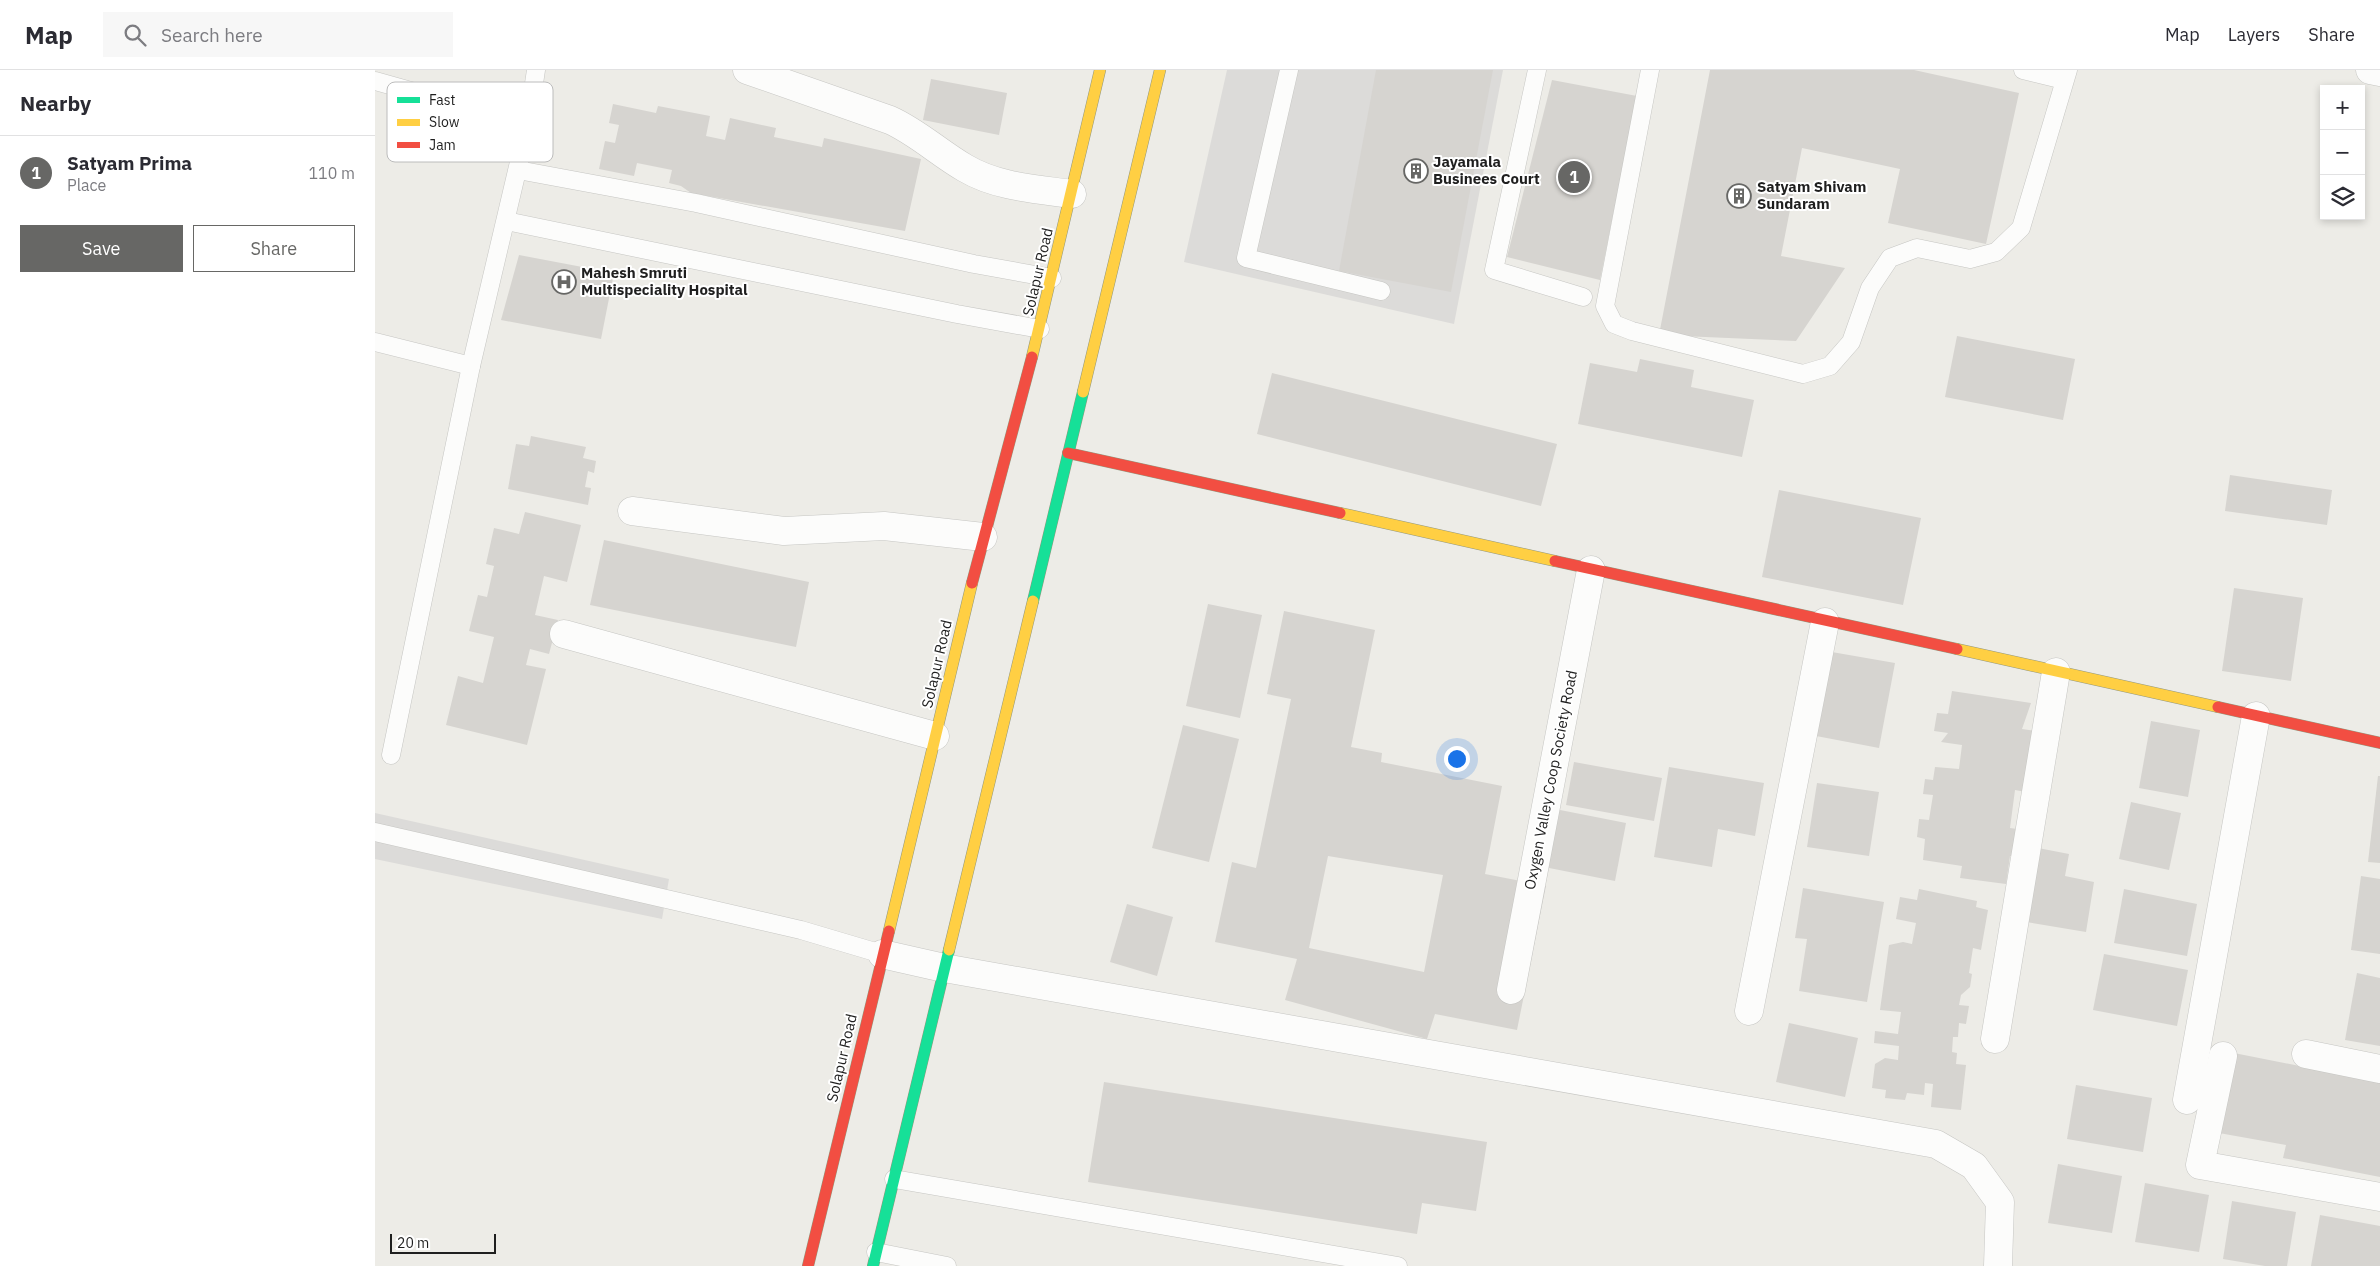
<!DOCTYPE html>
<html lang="en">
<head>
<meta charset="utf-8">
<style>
  body { margin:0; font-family:"IBM Plex Sans",sans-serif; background:#f7f7f7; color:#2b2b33 }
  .controls { position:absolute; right:15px; top:15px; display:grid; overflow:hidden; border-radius:0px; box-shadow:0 2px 8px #0003 }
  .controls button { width:45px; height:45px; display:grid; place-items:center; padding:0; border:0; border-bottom:1px solid #e1e1e2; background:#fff; color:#2b2b33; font:25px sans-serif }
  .scale { position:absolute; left:15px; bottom:12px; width:106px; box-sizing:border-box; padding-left:5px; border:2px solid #1f1f1f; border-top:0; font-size:14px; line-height:18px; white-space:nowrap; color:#1f1f1f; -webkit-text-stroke:4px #fff; paint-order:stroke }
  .you { position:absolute; left:1081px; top:688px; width:18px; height:18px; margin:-12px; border:4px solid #fff; border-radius:50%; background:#1a73e8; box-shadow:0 0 0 8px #1a73e833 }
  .badge { display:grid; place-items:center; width:32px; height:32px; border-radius:50%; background:#676765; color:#fff; font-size:16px; font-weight:700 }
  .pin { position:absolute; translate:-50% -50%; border:2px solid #fff; box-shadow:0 1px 5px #0006 }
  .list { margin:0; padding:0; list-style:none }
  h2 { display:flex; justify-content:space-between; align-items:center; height:65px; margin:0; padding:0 20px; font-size:21px }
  h2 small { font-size:16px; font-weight:400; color:#7c7c81 }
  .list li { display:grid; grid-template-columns:32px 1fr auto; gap:15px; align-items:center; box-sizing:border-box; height:75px; padding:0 20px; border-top:1px solid #e1e1e2 }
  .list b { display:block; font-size:19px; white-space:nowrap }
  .list p { margin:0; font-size:16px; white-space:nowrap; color:#7c7c81 }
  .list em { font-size:16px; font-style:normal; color:#7c7c81 }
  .actions { display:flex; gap:10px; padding:15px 20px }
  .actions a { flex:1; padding:11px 0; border:1px solid #676765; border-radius:0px; text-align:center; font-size:18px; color:#676765 }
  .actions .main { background:#676765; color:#fff }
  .icon { flex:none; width:28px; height:28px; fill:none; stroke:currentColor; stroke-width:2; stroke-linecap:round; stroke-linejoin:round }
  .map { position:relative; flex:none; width:2005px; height:1196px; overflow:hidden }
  header { display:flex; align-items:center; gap:30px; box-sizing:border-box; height:70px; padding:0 25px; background:#fff; border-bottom:1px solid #e1e1e2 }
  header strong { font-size:24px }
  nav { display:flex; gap:28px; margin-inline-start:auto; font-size:18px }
  .search { width:350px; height:45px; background:#f7f7f7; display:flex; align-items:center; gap:12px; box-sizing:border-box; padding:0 18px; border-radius:0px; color:#7c7c81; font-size:19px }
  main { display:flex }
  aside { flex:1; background:#fff }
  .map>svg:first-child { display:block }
</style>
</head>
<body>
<header>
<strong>Map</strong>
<div class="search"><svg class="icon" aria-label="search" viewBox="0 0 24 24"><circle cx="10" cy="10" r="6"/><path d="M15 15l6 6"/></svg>Search here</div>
<nav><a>Map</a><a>Layers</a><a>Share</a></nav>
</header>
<main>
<aside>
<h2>Nearby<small></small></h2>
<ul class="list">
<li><span class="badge">1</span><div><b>Satyam Prima</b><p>Place</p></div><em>110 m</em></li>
</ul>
<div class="actions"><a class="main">Save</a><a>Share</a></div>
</aside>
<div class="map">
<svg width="2005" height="1196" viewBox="0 0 2005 1196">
  <rect width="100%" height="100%" fill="#edece7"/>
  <g fill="#dcdbd9">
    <polygon points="852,0 1128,0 1079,254 809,192"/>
    <polygon points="0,743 294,809 287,849 0,789"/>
  </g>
  <g fill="#d6d4d0" fill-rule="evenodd">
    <polygon points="1001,0 1118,0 1076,222 964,201"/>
    <polygon points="1335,0 1539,0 1644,23 1611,174 1513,153 1525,99 1427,78 1406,186 1470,198 1421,271 1284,265"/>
    <polygon points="556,9 632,23 624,65 548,50"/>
    <polygon points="1177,10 1262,26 1225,210 1132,187"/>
    <polygon points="238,34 281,43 283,36 335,46 331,66 350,70 355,48 401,58 399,67 447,77 449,68 546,89 530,161 316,123 306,116 294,113 297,100 262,93 259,106 224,99 230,71 240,73 244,55 234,53"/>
    <polygon points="144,185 239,203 226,269 126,250"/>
    <polygon points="1582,266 1700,289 1688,350 1570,327"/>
    <polygon points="1265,289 1319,300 1316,317 1379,330 1367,387 1203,354 1215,293 1262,302"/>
    <polygon points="897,303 1182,374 1166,436 882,364"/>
    <polygon points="156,366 211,377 208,388 221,391 219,403 213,401 210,417 216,418 213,435 133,419 141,374 154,376"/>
    <polygon points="1855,405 1957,420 1952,455 1850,441"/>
    <polygon points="1404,420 1546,448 1528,535 1387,507"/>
    <polygon points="150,442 206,455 192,512 169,506 160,545 183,550 174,584 155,579 151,595 171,599 152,675 71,655 83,606 108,613 119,567 94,561 103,525 112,527 119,496 111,494 119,458 144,464"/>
    <polygon points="229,470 434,512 421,577 215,535"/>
    <polygon points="1859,518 1928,528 1916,611 1847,601"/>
    <polygon points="833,534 887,545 865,648 811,636"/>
    <path d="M909 541 1000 560 976 677 1007 683 1006 692 1127 716 1110 804 1171 816 1142 960 1060 944 1052 969 910 930 922 889 840 872 857 792 881 798 916 629 892 624ZM953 786 1068 805 1049 902 934 878Z"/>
    <polygon points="1451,581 1520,593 1504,678 1436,665"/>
    <polygon points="1577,621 1656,633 1647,659 1660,661 1651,722 1640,720 1635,758 1649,760 1646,787 1635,786 1631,814 1585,808 1587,796 1548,790 1550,769 1542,767 1544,749 1554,750 1558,725 1548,724 1550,709 1558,710 1560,697 1584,699 1587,675 1566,672 1573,663 1559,661 1562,643 1573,644"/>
    <polygon points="1776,651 1825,660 1813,727 1764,718"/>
    <polygon points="808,655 864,669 834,792 777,778"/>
    <polygon points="1199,692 1287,708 1279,751 1191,735"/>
    <polygon points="1294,697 1389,713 1380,766 1343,759 1337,797 1279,787"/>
    <polygon points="2003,706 2005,706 2005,793 1993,792"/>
    <polygon points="1442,713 1504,722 1494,786 1432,777"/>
    <polygon points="1756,732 1806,743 1794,800 1744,789"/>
    <polygon points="1175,738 1251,753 1240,811 1164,796"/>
    <polygon points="1658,777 1694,784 1690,806 1719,812 1711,862 1645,851"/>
    <polygon points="1986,806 2005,809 2005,884 1976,880"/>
    <polygon points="1428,818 1509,832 1492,932 1424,921 1432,869 1420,868"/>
    <polygon points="1544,819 1602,831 1601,837 1613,840 1606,880 1598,878 1594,903 1597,904 1595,917 1586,925 1584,935 1594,936 1591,954 1584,953 1583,967 1578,967 1577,982 1582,983 1581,994 1591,995 1586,1040 1556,1037 1558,1014 1550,1013 1549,1025 1532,1023 1530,1030 1510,1028 1511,1020 1497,1018 1500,994 1510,988 1523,990 1524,976 1499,973 1500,961 1523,964 1526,942 1505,940 1514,875 1528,872 1537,874 1541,853 1521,849 1525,827 1542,830"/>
    <polygon points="1749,819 1822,834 1812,886 1739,873"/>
    <polygon points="752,834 798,847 782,906 735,892"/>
    <polygon points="1729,884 1813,900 1802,956 1718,940"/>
    <polygon points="1982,903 2005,908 2005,976 1970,970"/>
    <polygon points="1414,953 1483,968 1470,1027 1401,1012"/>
    <polygon points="1859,983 2005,1012 2005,1107 1908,1088 1911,1075 1844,1063"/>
    <polygon points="729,1012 1112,1072 1101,1141 1047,1133 1042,1164 713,1112"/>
    <polygon points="1701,1015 1777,1028 1768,1082 1692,1069"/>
    <polygon points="1683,1094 1747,1106 1737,1163 1673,1153"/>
    <polygon points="1770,1113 1834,1125 1824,1182 1760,1172"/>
    <polygon points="1857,1131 1921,1142 1912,1196 1890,1196 1848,1189"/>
    <polygon points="1945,1145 2005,1156 2005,1196 1936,1196"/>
  </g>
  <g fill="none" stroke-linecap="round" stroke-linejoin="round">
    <g stroke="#c6c6c3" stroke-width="19">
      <g id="lane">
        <polyline points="914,0 871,188 1006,221"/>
        <polyline points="1162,0 1119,200 1208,227"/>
        <polyline points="1275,0 1230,236 1239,254 1257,261 1428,304 1455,296 1476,272 1495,218 1515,188 1542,178 1595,189 1621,182 1646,158 1693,0"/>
        <polyline points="1648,0 1689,10"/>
        <polyline points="0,11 153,54"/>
        <polyline points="143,100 321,133 599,194 677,208"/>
        <polyline points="131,151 582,244 665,259"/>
        <polyline points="0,272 96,296"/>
        <polyline points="16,685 96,296 153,54 161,0"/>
        <polyline points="0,762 426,860 507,884"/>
        <polyline points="519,1109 1023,1196"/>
        <polyline points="501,1182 572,1196"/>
      </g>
    </g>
    <g stroke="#c6c6c3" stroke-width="29">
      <g id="street">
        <path d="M372 0 515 50C542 62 564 83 590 98 622 117 661 119 697 124"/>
        <polyline points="1995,0 2005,2"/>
        <polyline points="257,441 409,461 509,456 608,467"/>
        <polyline points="189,564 560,666"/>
        <polyline points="507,884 569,898 1561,1074 1599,1096 1625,1132 1623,1196"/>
        <polyline points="1136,920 1216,500"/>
        <polyline points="1374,941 1450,552"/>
        <polyline points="1620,969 1681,602"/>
        <polyline points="1931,984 2005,999"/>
        <polyline points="1848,986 1825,1095 2005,1127"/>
        <polyline points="1812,1030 1881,646"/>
      </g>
    </g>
    <g stroke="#93987e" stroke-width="12">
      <g id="fast">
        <polyline points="658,531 708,322"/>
        <polyline points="498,1196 574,880"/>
      </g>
    </g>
    <g stroke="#93987e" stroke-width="12">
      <g id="slow">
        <polyline points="657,287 725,0"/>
        <polyline points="708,322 785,0"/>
        <polyline points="965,443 1180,491"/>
        <polyline points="1582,579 1843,637"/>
        <polyline points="514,861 597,513"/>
        <polyline points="574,880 658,531"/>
      </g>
    </g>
    <g stroke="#93987e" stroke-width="12">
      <g id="jam">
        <polyline points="693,383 965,443"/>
        <polyline points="1180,491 1582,579"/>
        <polyline points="597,513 657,287"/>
        <polyline points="1843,637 2005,673"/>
        <polyline points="433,1196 514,861"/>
      </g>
    </g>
    <use href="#lane" stroke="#fcfcfb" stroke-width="18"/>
    <use href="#street" stroke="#fcfcfb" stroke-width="28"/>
    <use href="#fast" stroke="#16e098" stroke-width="11"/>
    <use href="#slow" stroke="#ffcf43" stroke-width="11"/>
    <use href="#jam" stroke="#f24e42" stroke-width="11"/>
  </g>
  <defs>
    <g id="building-ring" transform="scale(1.25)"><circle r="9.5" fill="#fff" stroke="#676765" stroke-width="1.5"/><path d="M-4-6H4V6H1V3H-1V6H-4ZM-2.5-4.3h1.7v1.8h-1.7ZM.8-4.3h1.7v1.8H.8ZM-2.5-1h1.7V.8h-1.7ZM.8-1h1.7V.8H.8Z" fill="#676765"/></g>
    <g id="hospital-ring" transform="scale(1.25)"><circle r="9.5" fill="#fff" stroke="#676765" stroke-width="1.5"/><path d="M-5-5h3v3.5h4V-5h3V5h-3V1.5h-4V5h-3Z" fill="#676765"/></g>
  </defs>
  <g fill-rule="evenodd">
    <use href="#building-ring" x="1041" y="101"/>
    <use href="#building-ring" x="1364" y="126"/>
    <use href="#hospital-ring" x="189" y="212"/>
  </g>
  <g text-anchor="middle" stroke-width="4" stroke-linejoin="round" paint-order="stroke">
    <g font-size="15" font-weight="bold" fill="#1f1f1f" stroke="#fff" text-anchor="start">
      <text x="1058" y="97">Jayamala<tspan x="1058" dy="17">Businees Court</tspan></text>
      <text x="1382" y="122">Satyam Shivam<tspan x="1382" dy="17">Sundaram</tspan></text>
      <text x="206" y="208">Mahesh Smruti<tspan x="206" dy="17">Multispeciality Hospital</tspan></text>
    </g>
    <g font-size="15" fill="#1f1f1f" stroke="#fff">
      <text transform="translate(663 202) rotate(-77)" y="5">Solapur Road</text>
      <text transform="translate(562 594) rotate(-77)" y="5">Solapur Road</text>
      <text transform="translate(1176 710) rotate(-79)" y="5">Oxygen Valley Coop Society Road</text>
      <text transform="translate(467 988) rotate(-77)" y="5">Solapur Road</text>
    </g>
  </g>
  <rect x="12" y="12" width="166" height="80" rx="8" fill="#fff" stroke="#bcbcbc" stroke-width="1"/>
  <rect x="22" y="27" width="23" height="6" fill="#16e098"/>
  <rect x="22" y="49" width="23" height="7" fill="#ffcf43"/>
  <rect x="22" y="72" width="23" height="6" fill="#f24e42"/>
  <g font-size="14" fill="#1f1f1f">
    <text x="54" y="35">Fast</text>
    <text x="54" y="57">Slow</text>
    <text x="54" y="80">Jam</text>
  </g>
</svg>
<div class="controls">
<button>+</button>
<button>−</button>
<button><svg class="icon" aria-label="layers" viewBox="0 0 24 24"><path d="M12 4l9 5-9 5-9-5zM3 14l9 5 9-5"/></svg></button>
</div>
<div class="scale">20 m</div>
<div class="you"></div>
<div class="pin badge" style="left:1199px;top:107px">1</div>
</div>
</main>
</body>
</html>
